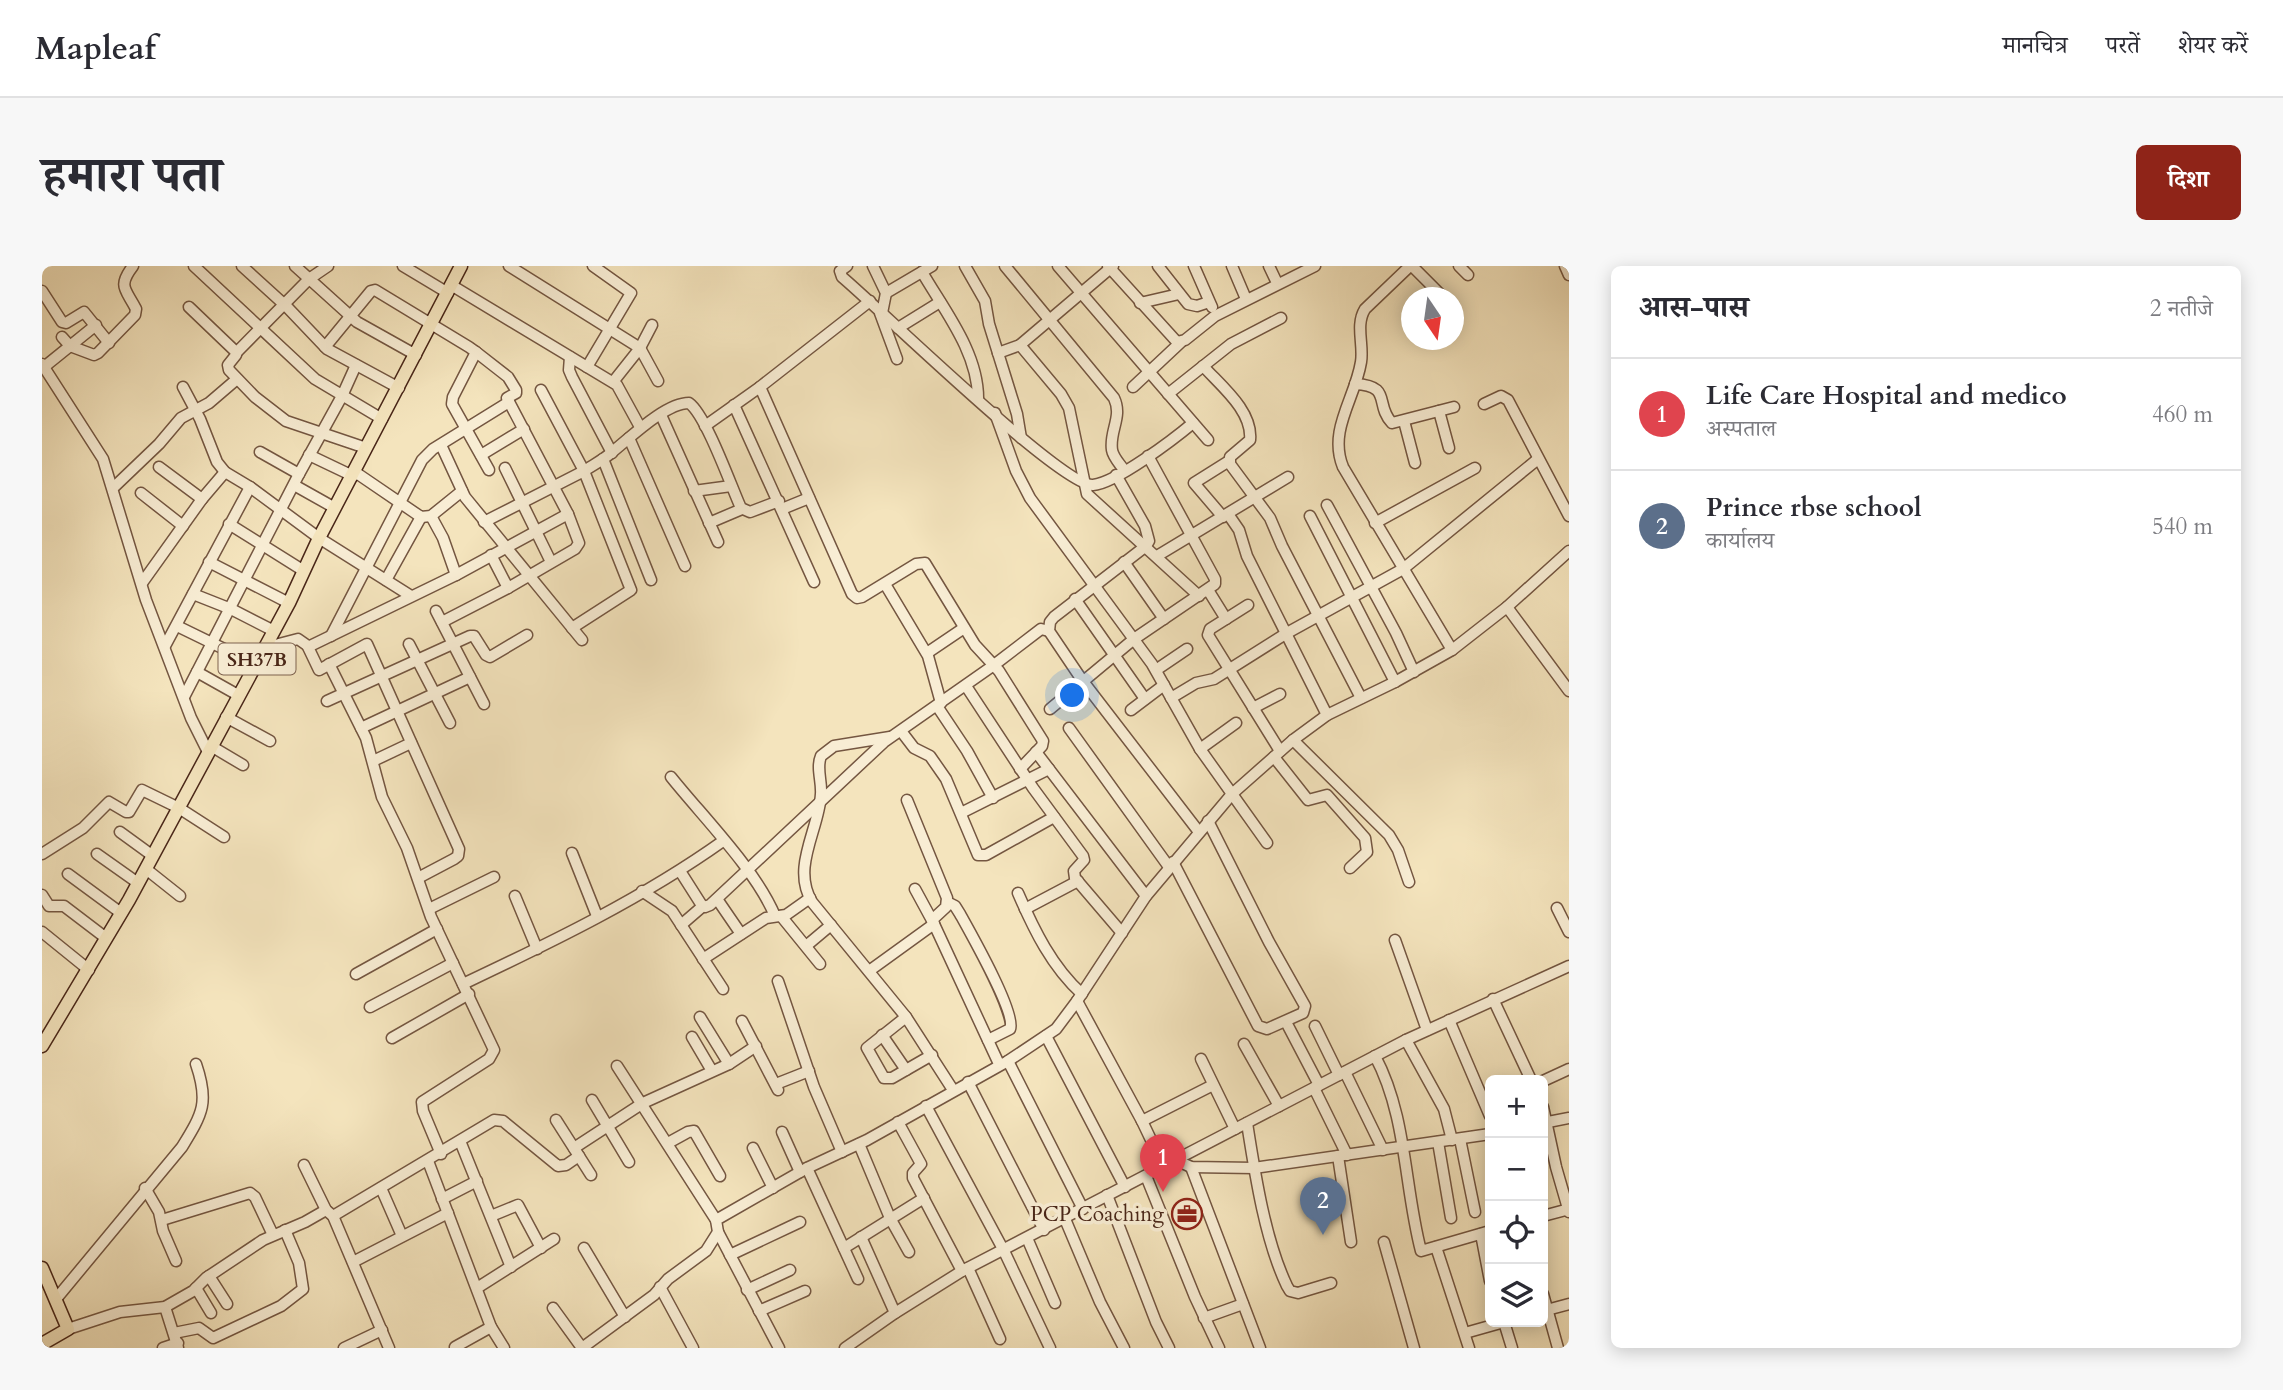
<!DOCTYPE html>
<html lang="hi">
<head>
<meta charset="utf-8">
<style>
  body { margin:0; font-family:Cardo,"Noto Serif Devanagari",serif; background:#f7f7f7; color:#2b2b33 }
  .controls { position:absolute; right:21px; bottom:21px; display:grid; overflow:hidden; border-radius:10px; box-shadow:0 4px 18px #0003 }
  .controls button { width:63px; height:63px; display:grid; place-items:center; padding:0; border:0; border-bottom:2px solid #e1e1e2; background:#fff; color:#2b2b33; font:35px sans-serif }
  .compass { position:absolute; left:1359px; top:21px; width:63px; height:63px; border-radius:50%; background:#fff; box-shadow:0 4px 18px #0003; rotate:167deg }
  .you { position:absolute; left:1031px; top:430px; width:24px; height:24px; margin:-18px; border:5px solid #fff; border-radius:50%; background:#1a73e8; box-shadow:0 0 0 10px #1a73e833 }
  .badge { display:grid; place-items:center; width:46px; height:46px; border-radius:50%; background:#8f2418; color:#fff; font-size:23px; font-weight:700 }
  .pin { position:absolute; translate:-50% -58px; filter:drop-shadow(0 2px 4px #0008) }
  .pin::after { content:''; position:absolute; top:37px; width:24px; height:21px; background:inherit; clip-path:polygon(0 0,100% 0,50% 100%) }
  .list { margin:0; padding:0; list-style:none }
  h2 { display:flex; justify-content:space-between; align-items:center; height:91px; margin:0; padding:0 28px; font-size:30px }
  h2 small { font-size:23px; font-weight:400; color:#7c7c81 }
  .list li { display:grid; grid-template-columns:46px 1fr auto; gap:21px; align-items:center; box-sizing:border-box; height:112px; padding:0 28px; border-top:2px solid #e1e1e2 }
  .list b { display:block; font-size:26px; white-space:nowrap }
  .list p { margin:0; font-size:23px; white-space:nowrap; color:#7c7c81 }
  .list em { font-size:23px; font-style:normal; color:#7c7c81 }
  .icon { flex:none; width:38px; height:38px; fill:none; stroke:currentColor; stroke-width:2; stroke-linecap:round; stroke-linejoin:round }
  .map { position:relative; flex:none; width:1527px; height:1082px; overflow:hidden; border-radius:10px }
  header { display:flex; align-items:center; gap:42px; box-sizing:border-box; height:98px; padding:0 35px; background:#fff; border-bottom:2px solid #e1e1e2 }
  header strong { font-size:33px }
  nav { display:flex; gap:38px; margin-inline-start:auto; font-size:24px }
  .intro { display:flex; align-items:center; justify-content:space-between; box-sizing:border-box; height:168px; padding:0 42px }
  h1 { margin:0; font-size:49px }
  .button { padding:18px 32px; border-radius:10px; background:#8f2418; color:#fff; font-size:24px; font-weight:700 }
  main { display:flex; gap:42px; padding:0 42px }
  aside { flex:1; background:#fff; border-radius:10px; box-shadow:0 4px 18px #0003 }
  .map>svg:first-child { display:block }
</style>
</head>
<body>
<header>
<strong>Mapleaf</strong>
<nav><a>मानचित्र</a><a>परतें</a><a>शेयर करें</a></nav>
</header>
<div class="intro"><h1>हमारा पता</h1><a class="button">दिशा</a></div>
<main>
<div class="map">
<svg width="1527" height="1082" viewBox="0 0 1527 1082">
  <rect width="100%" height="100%" fill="#f4e4bd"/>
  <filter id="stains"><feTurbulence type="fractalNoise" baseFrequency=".00286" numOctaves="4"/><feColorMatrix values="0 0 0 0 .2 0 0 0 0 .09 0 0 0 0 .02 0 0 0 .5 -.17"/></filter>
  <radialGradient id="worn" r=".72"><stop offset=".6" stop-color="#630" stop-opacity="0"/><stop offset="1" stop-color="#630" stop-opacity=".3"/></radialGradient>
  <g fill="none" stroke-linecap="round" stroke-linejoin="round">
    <g stroke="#745641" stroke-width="13">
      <g id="minor">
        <polyline points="152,0 273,113 340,153"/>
        <polyline points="200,0 245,41 285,83 357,122"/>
        <polyline points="253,0 315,56 374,89"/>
        <polyline points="361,0 406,27"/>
        <polyline points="467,0 598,82 616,115"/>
        <path d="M805 0 798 5 800 11C836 41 1020 221 1051 219 1074 217 1132 173 1151 157"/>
        <polyline points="831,0 844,27 840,47"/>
        <polyline points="923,0 943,35 947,58 975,148 979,172"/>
        <path d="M963 0 1072 132C1081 151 1067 165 1070 184 1071 191 1078 198 1082 204"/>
        <polyline points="1016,0 1166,174"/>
        <polyline points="1066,0 1135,76 1143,74 1173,50 1273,0"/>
        <polyline points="1116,0 1146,38 1155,40 1167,36"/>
        <polyline points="1152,0 1170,41"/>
        <polyline points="1190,0 1204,33"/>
        <polyline points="1227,0 1235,17"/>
        <path d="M1368 0 1323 43C1313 59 1322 79 1319 96 1313 133 1286 164 1301 201L1410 384"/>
        <polyline points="1370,0 1402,32"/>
        <polyline points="1417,0 1426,9"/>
        <polyline points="1523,0 1527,9"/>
        <path d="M880 6C902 44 936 86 936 132"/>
        <polyline points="409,19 575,119 598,161"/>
        <polyline points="0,25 20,56 24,57 42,46 67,77"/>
        <polyline points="844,27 890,0"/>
        <polyline points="1098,37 1137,28"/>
        <polyline points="147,41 193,85 194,89 186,99 187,104 213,131 244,155 324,182"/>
        <polyline points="838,47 855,93"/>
        <polyline points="1412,59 1412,60"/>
        <polyline points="856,62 898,36"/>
        <path d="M20 71 28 80 52 89 56 87 93 49 94 43C84 23 75 21 91 0"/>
        <polyline points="978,79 1019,128 1027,142 1045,228 1157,330"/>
        <polyline points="283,81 329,25 333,24 427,81 434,86 411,131 410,138 447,204"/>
        <polyline points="194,87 267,13 286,0"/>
        <polyline points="956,87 978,79 1071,0"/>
        <polyline points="528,91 527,104 530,111 570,187"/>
        <polyline points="0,98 61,193 104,334 149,452 166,486"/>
        <path d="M1161 100C1179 120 1211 145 1208 174L1188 191V198L1228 252 1240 280 1319 432"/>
        <polyline points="2,101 54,59"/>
        <polyline points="545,101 589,27 551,0"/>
        <polyline points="571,116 598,82 610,59"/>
        <path d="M1313 118C1351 120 1332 138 1350 157L1412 141"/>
        <polyline points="141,121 158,153 175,196 183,206 208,221 277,272 369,330"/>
        <polyline points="718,121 810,328 815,332 820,331 874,298 883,297 933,379 957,405 1001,475 1000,480 978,503"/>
        <polyline points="1091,121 1139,76"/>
        <path d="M499 124 542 205C551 199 561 194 569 187 588 172 623 137 647 137 664 149 689 220 699 242L708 246 737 235"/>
        <polyline points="1126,128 1189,78 1239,52"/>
        <polyline points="1442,138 1459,130 1466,134 1527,250"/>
        <polyline points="692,139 772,316"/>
        <polyline points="1397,145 1407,182"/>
        <polyline points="953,147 974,205 988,232 1110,398 1158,483 1225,577"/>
        <polyline points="619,149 676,276"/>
        <polyline points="1362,155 1373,197"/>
        <polyline points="663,160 718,121 828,35"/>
        <polyline points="587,172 643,300"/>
        <polyline points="399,179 423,231 540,374"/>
        <polyline points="218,186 257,208"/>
        <polyline points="267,189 311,210"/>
        <polyline points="439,189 482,163"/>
        <polyline points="561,193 609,314"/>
        <polyline points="117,201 160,233"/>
        <polyline points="463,202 509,296"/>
        <polyline points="313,206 379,251 389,250 420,225"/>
        <polyline points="1074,209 1103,260 1107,275 1104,280 1012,351 1008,356 1007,365 1040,414 1157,566"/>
        <polyline points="252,219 293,242"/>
        <polyline points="71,222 117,178 139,152 167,137 195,113"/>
        <polyline points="652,225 689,220"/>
        <polyline points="99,227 141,260"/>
        <polyline points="1285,239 1354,367 1372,406"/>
        <polyline points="740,243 767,232"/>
        <polyline points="1186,248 1197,264 1205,290 1285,449"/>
        <polyline points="389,250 401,272 414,309"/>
        <polyline points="1268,250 1353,416"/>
        <polyline points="1181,251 1152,217 1187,195"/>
        <polyline points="442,256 542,205 589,324 530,362"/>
        <polyline points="667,257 700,243"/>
        <polyline points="1333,257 1433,202"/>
        <polyline points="187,258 262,305"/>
        <polyline points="449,289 466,322"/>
        <polyline points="1115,290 1246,211"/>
        <polyline points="167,296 247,337"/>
        <polyline points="1082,296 1122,353"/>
        <polyline points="344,314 379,251"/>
        <polyline points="100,317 160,233 183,206"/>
        <polyline points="843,318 886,390 899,437"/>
        <polyline points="1166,324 1184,353"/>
        <polyline points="151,328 189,343 232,365"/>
        <polyline points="1033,333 1103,433"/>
        <polyline points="1206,339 1168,363 1166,369 1238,485"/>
        <polyline points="1465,341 1527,425"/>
        <polyline points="394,345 442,438"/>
        <polyline points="400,356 466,322 533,283 537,277 526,248 465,132 474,127 474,124 466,111 434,86"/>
        <polyline points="135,360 213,398"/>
        <polyline points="289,370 380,194 391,183 467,136"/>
        <polyline points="225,377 233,379 256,373 266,380"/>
        <polyline points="367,378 408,457"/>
        <polyline points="123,380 208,221"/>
        <polyline points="885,387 922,362"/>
        <polyline points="287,398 324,472 340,531 365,582 389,651 452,784 447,793 380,836 381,845 399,888"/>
        <polyline points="1114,404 1145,383"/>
        <polyline points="155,406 196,429"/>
        <polyline points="924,420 991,522 1041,590 1042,594 1032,605 1033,612 1080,667"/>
        <polyline points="142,431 257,208 300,130 314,99"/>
        <polyline points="1129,432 1154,417 1172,413 1245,367 1361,303 1496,193"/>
        <polyline points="285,435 428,370 432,370 444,389 448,391 485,369"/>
        <polyline points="895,440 925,485 951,532"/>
        <polyline points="1211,442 1238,428"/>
        <polyline points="1008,443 1092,373 1173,318 1173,313 1106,190"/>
        <polyline points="1089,444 1122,419"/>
        <polyline points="184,451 228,475"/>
        <polyline points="319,462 428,411"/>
        <polyline points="1027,462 1127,601"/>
        <polyline points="859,465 872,482 888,490 904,513 936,589 944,589 1012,551"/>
        <path d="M848 471 792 480 779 490C774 502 780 515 779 528 777 564 749 601 770 636L864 751 911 824"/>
        <polyline points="1251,474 1347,569 1356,584 1367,616"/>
        <polyline points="169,480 201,499"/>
        <polyline points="1158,483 1194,457"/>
        <polyline points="994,486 1104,630"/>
        <polyline points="1232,491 1266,534 1285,529 1323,572 1325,586 1308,602"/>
        <polyline points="331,495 369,477"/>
        <path d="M629 511C661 551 714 604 733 650"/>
        <polyline points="865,534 905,632 904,641 890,654"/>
        <polyline points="919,547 1007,503"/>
        <polyline points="78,566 111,590"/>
        <polyline points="530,587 555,650"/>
        <polyline points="0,588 41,562 67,536 84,546 87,546 100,524 137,542 182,571"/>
        <polyline points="55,588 96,617"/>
        <polyline points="1131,596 1216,760 1225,763 1261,747 1263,740 1227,676 1166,555"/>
        <polyline points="104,603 138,630"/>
        <polyline points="638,605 659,638 663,641 668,639 842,476 952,399 999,363 1007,365"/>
        <polyline points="26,608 79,647"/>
        <polyline points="376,612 412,593 416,590 417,583 325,378 277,404 266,381 414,309 526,248"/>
        <polyline points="873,623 892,658 957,798"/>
        <polyline points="600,625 630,645 681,723"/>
        <path d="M976 627C992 664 1010 701 1040 728"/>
        <polyline points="0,629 7,640 22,640 64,672"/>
        <polyline points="473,630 495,683"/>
        <polyline points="675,633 699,668"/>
        <path d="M905 636 913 640 918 648C928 666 975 749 968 763L946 774"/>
        <polyline points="1515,642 1527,666"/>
        <polyline points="387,643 452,611"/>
        <polyline points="983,643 1036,615"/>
        <polyline points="739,650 778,698"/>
        <polyline points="639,659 661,640"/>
        <polyline points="0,666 47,704"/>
        <polyline points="1353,674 1385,764"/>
        <polyline points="764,680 789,659"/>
        <polyline points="661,693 724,652 744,649 768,632"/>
        <polyline points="827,705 892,658"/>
        <polyline points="314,708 395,663"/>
        <polyline points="736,715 772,821 800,886"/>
        <path d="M421 718C510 676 601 632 681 575"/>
        <polyline points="1451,733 1489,814"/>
        <polyline points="1035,735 1100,855 1122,901"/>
        <polyline points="328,741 411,697"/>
        <polyline points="658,751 687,798"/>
        <polyline points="864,751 825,782 842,812 850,812 890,789"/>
        <polyline points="1407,754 1448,850"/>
        <polyline points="700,755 736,824"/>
        <polyline points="1244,756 1277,819"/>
        <polyline points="1273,760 1297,809"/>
        <polyline points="840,769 864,804"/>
        <polyline points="1004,770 1083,921"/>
        <polyline points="650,771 670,805"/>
        <polyline points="350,772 427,728"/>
        <polyline points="1364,774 1402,843 1410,874"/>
        <polyline points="1202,778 1237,840"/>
        <path d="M1333 790C1365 850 1362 920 1379 985L1448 965"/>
        <polyline points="1159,793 1193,863"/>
        <polyline points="966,795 1041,943"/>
        <polyline points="575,800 674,954"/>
        <polyline points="1303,806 1341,884"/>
        <polyline points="1501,815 1527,803"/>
        <polyline points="926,816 1002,964"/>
        <polyline points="734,818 767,805"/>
        <polyline points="1272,822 1305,889"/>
        <polyline points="550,834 587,896"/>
        <polyline points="884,840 962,985 1008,1082"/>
        <polyline points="1501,841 1514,901 1527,946"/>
        <polyline points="514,854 549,909"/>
        <polyline points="1100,855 1171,819"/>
        <polyline points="856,856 879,898 871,907 871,912 920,1005"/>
        <path d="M1205 857C1213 908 1223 974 1245 1020L1248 1025 1256 1027 1289 1017"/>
        <polyline points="1501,857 1527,852"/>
        <polyline points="740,866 758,906"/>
        <polyline points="1418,873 1433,946"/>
        <polyline points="418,875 469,1001"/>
        <polyline points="1396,876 1409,952"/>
        <polyline points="626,877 646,866 652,865 678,910"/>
        <polyline points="817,878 848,952 867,986"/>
        <polyline points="532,882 601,837 687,798 714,780"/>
        <polyline points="711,882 731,922"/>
        <polyline points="1296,890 1309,976"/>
        <polyline points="1134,894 1149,901 1212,902 1448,868"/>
        <polyline points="386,895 449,1061 462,1082"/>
        <polyline points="262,899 284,944 291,950 347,1082"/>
        <polyline points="1149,901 1218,1082"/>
        <polyline points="765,902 816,1013"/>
        <polyline points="1104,910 1153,1031 1177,1082"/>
        <polyline points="103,922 117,946 121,965 134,995"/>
        <polyline points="339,922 360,970"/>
        <polyline points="1065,929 1114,1056 1127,1082"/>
        <polyline points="400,933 435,915"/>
        <polyline points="291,950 452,854 461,855 516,900 524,899 537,890"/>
        <polyline points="449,950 476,939 499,982"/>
        <polyline points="1501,950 1527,943"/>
        <polyline points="1023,953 1058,1036 1082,1082"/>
        <polyline points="120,954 208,927 213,931 231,969"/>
        <polyline points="676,966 737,1082"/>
        <polyline points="1439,968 1448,1015"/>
        <polyline points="819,971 853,1047"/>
        <polyline points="985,972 1013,1037"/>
        <polyline points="1342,976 1372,1082"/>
        <polyline points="1394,981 1427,1082"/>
        <polyline points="542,982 583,1051"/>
        <polyline points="802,982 882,932"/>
        <polyline points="688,989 758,956"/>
        <polyline points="311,996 406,947"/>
        <polyline points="926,1002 958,1073"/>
        <polyline points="167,1010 185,1038"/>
        <polyline points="618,1021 651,1082"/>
        <polyline points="154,1022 169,1047"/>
        <polyline points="435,1022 512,973"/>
        <polyline points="705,1024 748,1004"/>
        <polyline points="1501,1028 1516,1082"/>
        <path d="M14 1033 140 881C161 847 167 836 154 798"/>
        <polyline points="123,1041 136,1082"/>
        <polyline points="511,1042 540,1082"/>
        <polyline points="717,1045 763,1025"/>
        <polyline points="1501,1045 1527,1038"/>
        <polyline points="1162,1052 1201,1038"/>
        <polyline points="1462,1056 1470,1082"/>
        <polyline points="26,1063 78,1046 123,1041 151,1025 164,1012 221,974 263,956 284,944"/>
        <polyline points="132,1067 157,1062 171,1072 239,1040 261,1023 257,997 243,964"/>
        <polyline points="1423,1067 1462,1056"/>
        <polyline points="413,1081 449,1061"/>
        <polyline points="121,1082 136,1077"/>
        <polyline points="302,1082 340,1064"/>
        <polyline points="540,1082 612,1029 626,1013 664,985 676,966 674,954 765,902 825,874 966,795 1014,763 1035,735 1104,630 1190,528 1251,474 1285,449 1353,416 1410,384 1465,341 1527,285"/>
        <polyline points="803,1082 853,1047 920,1005 1364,774 1527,700"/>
      </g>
    </g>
    <g stroke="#492618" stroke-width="15">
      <g id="major">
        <polyline points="0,780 87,634 247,337 277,272 419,0"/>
        <polyline points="0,1002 26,1063 0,1078"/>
      </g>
    </g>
    <use href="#minor" stroke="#f8edd4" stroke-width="10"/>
    <use href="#major" stroke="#f4e4bd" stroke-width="12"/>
  </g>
  <defs>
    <g id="office-ring" transform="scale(1.575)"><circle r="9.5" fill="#f8edd4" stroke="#8f2418" stroke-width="1.5"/><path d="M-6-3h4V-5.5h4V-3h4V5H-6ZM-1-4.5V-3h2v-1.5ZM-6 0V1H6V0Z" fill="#8f2418"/></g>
  </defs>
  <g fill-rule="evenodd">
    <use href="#office-ring" x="1145" y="948"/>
  </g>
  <g text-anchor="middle" stroke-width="7" stroke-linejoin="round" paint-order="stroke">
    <rect fill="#f8edd4" stroke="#7e6250" stroke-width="2" x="176.5" y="377.5" width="77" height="31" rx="5"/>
    <g font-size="19" font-weight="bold" fill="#492618">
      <text x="215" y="400">SH37B</text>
    </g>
    <g font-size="21" fill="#492618" stroke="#f8edd4" text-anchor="end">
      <text x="1122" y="955">PCP Coaching</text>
    </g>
  </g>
  <rect width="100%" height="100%" filter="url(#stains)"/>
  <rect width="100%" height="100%" fill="url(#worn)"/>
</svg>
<div class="controls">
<button>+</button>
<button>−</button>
<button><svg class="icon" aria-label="locate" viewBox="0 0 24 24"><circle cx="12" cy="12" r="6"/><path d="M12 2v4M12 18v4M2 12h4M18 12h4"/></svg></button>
<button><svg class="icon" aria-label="layers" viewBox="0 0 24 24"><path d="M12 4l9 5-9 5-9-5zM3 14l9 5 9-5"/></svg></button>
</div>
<svg class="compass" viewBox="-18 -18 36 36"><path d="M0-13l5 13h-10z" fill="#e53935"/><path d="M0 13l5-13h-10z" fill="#7c7c81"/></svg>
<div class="you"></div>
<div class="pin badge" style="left:1121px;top:926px;background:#e0444e">1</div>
<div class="pin badge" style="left:1281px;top:969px;background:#5c6f8a">2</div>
</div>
<aside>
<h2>आस-पास<small>2 नतीजे</small></h2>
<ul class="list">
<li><span class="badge" style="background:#e0444e">1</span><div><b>Life Care Hospital and medico</b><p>अस्पताल</p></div><em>460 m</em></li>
<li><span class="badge" style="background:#5c6f8a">2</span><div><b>Prince rbse school</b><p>कार्यालय</p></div><em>540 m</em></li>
</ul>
</aside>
</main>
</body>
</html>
